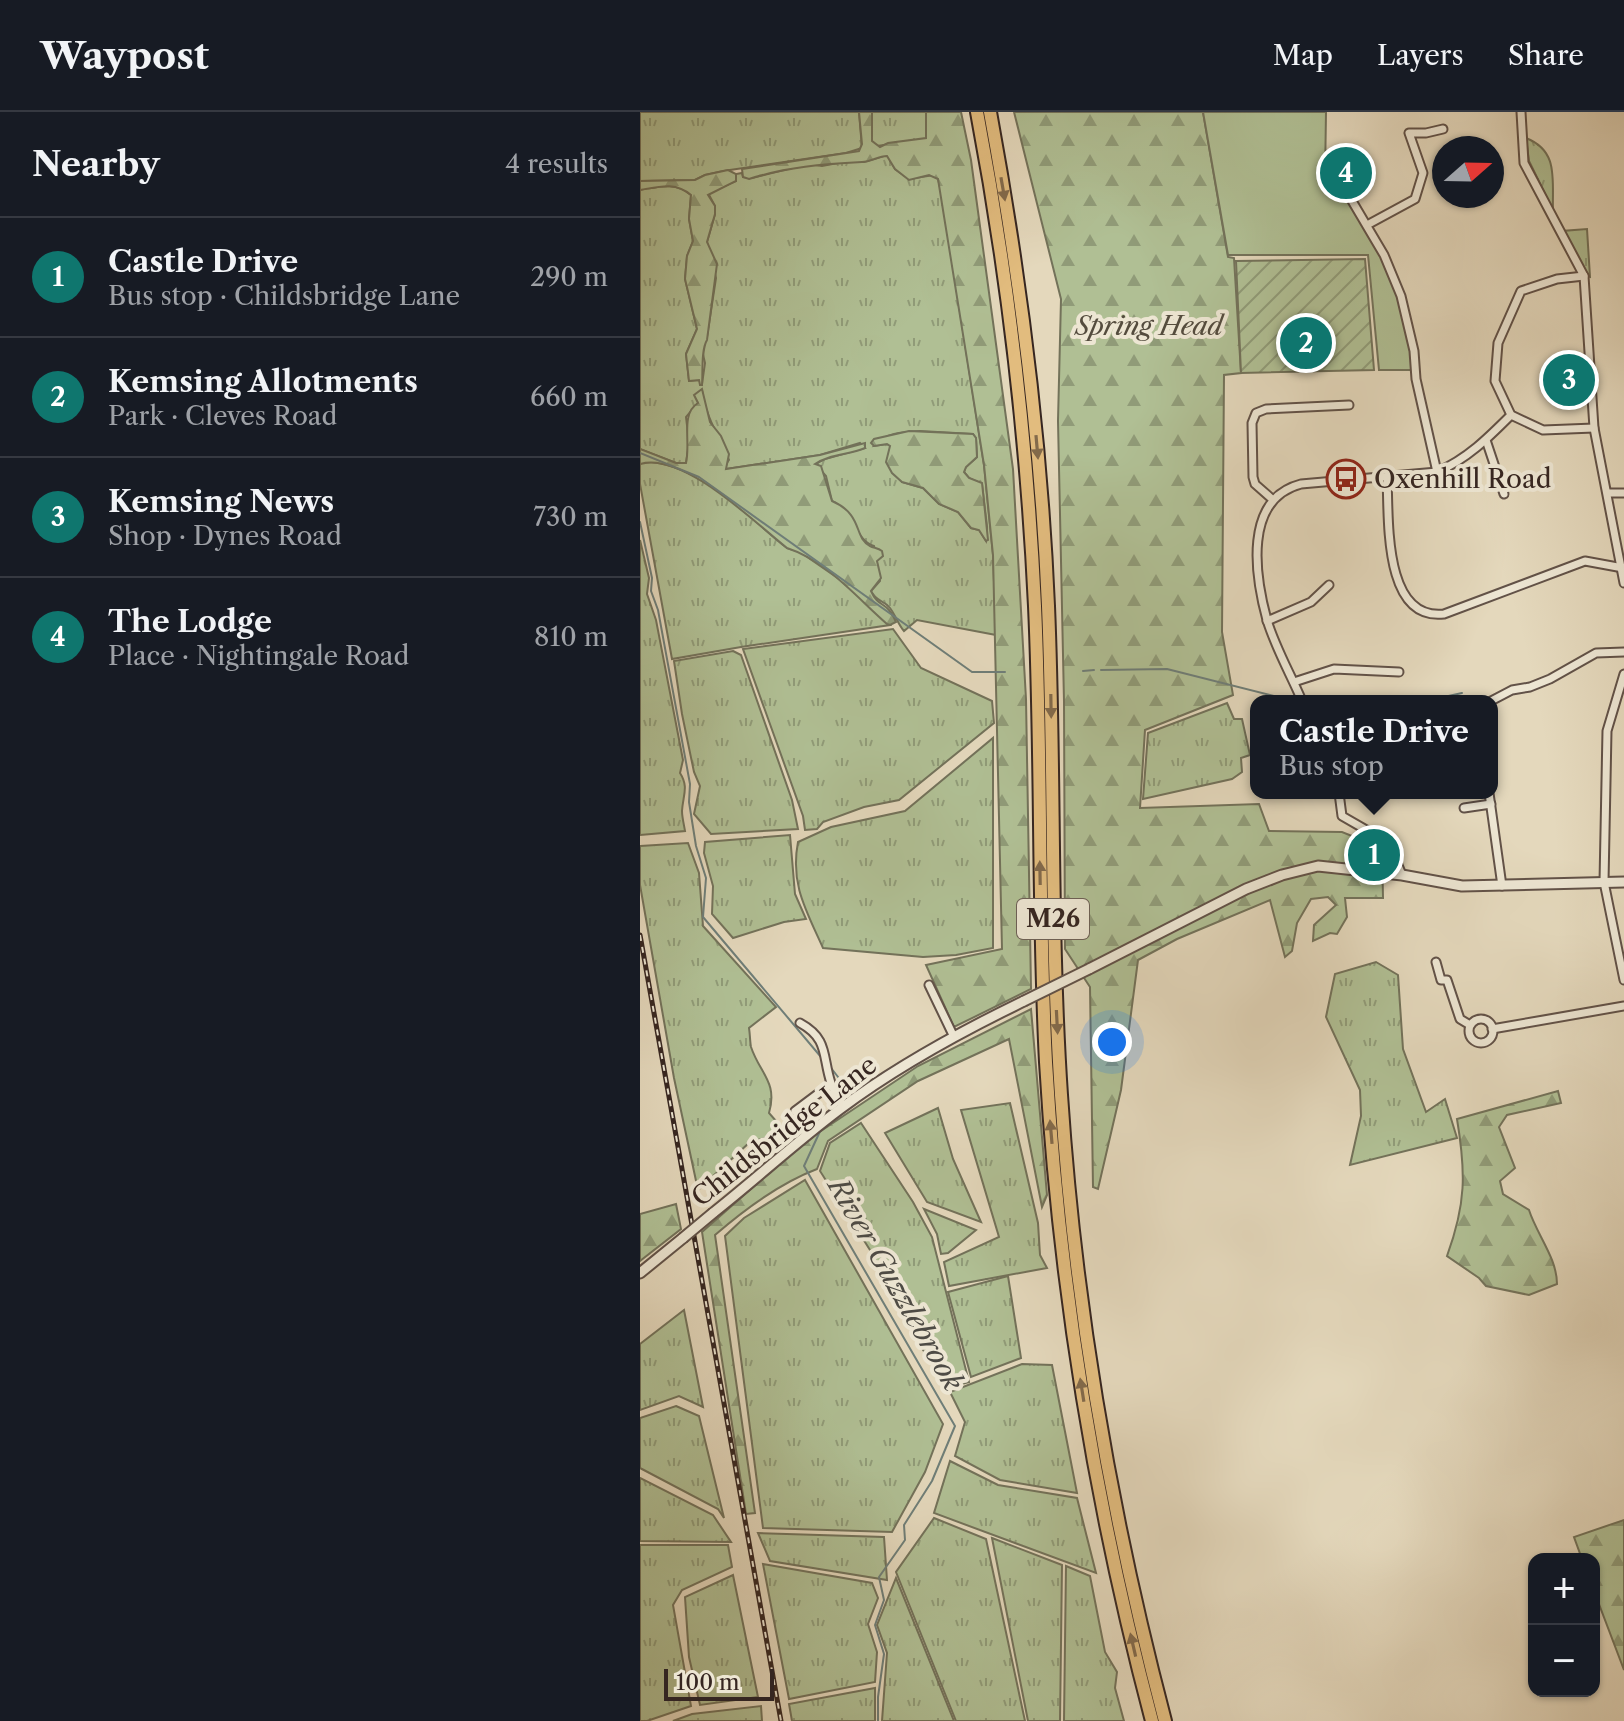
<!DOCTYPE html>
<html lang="en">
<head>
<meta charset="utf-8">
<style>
  body { margin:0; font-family:"Libre Caslon Text",serif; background:#242831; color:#f1f3f6 }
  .controls { position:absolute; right:24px; bottom:24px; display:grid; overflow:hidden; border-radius:16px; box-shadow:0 2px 6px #0004 }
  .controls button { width:72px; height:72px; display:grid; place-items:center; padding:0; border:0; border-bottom:2px solid #363941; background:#171b24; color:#f1f3f6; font:40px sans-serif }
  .compass { position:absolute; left:792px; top:24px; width:72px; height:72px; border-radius:50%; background:#171b24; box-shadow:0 2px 6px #0004; rotate:70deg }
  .scale { position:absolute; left:24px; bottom:20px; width:110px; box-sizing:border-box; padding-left:8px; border:4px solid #362621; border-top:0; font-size:22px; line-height:28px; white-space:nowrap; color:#362621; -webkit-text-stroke:6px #ede6d3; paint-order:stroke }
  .you { position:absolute; left:472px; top:930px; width:28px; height:28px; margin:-20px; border:6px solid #fff; border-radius:50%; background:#1a73e8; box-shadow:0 0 0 12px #1a73e833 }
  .badge { display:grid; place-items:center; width:52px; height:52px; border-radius:50%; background:#0f766e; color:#fff; font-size:26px; font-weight:700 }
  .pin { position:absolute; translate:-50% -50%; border:4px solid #fff; box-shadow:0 2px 8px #0006 }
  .popup { position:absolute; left:610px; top:583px; width:248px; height:104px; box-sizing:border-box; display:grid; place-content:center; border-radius:16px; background:#171b24; filter:drop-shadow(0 2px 6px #0005); font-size:26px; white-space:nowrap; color:#9ea1a6 }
  .popup b { font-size:30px; color:#f1f3f6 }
  .popup::after { content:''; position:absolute; left:50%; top:100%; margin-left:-16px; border:16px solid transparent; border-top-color:#171b24 }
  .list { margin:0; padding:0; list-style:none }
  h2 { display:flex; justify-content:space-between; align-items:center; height:104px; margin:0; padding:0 32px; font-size:34px }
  h2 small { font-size:26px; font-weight:400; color:#9ea1a6 }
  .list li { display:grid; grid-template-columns:52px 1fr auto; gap:24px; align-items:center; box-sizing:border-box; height:120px; padding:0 32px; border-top:2px solid #363941 }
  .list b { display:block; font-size:30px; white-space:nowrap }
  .list p { margin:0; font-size:26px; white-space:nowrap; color:#9ea1a6 }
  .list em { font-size:26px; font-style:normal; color:#9ea1a6 }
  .map { position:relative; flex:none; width:984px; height:1609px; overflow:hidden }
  header { display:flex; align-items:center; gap:48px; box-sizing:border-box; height:112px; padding:0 40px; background:#171b24; border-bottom:2px solid #363941 }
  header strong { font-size:38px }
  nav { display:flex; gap:44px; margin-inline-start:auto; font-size:28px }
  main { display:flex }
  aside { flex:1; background:#171b24 }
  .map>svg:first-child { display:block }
</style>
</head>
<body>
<header>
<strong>Waypost</strong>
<nav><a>Map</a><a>Layers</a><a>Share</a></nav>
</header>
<main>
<aside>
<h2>Nearby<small>4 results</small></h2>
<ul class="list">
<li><span class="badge">1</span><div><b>Castle Drive</b><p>Bus stop · Childsbridge Lane</p></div><em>290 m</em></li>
<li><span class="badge">2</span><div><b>Kemsing Allotments</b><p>Park · Cleves Road</p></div><em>660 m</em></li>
<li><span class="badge">3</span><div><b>Kemsing News</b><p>Shop · Dynes Road</p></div><em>730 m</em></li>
<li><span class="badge">4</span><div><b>The Lodge</b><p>Place · Nightingale Road</p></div><em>810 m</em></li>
</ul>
</aside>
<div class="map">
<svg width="984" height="1609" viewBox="0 0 984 1609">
  <defs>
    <pattern id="grass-tufts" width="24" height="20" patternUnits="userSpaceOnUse" patternTransform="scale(2)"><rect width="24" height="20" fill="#b0bf94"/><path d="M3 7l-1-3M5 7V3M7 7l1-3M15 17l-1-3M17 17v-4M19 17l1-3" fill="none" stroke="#909b78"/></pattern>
    <pattern id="forest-firs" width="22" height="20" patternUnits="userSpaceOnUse" patternTransform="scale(2)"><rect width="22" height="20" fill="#b0bf94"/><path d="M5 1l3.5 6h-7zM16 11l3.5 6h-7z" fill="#909b78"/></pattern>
    <pattern id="garden-furrows" width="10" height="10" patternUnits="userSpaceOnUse" patternTransform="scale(2)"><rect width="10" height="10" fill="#b0bf94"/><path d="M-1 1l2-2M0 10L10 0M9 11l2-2" fill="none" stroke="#909b78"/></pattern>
  </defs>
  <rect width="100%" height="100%" fill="#e4d8bc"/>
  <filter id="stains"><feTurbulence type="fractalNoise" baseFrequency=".0025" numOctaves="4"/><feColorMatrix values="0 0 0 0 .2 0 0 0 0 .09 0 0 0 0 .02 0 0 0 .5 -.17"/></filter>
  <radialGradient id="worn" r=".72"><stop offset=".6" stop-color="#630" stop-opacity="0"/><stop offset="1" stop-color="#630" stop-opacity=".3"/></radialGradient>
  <g fill="url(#grass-tufts)" stroke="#73725a" stroke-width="2" fill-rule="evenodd">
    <polygon points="0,0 219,0 222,36 206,41 83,59 65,63 55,68 0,69"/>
    <polygon points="232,0 286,0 286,27 237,34 232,29"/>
    <path d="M886 26C919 39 912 67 913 98L889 49Z"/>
    <path d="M247 43 255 57 269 67 294 63 298 67 301 79 344 353 353 443 356 523 277 508 264 519C258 512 256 504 250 496 244 488 236 490 231 479L240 469 234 434C216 429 212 398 192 389L186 364 175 352 185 347 225 336 220 331 180 343 86 357 84 355 89 348C79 325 65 303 62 278L58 291 46 305 49 330 46 351H36L0 337V78C18 75 35 69 51 83L49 107 53 129 47 144 45 167 57 217 46 242 49 269 59 268 62 272 65 251 62 238 67 225 76 166 67 130 75 102V94L68 81 96 69V62L102 61 103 65 112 66 168 52 182 54 203 50H224ZM280 319 333 322 336 326 337 345 326 355 324 360 329 366 342 372 347 415 346 429 339 418 331 416 318 400 299 392 283 376 262 370 251 334 247 332 234 334C244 321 263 320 280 319Z"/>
    <polygon points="947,117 950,165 946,164 922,119"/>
    <path d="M4 350C57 349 108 405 147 436L160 440 199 467 250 513 101 535 32 547 0 372V352Z"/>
    <path d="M0 428 9 466 7 482 16 508 43 648 40 661C49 675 43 683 42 699 42 705 44 713 45 719L0 723Z"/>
    <polygon points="253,517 281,556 352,589 354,611 259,688 224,695 183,710 177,717 165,718 163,704 103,537"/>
    <polygon points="93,539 101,543 152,688 158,717 71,722 54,702 60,674 54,660 42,602 34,549"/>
    <polygon points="587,591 594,607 602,607 610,643 601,646 602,660 592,667 503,687 508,621"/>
    <path d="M353 626V836L316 843 283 845 183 836C166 798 150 772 158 730L191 715 265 699Z"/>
    <polygon points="150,723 155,782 166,807 144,810 93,826 72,802 73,774 64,741 65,730"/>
    <path d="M48 731 59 761 63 814 136 895 109 916C110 922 110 930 111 935 120 962 138 970 129 1001L143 1017 129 1025 110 1030 58 1078 34 966 0 773V734Z"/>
    <polygon points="736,850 758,863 763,937 786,1000 805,987 817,1026 710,1053 721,1004 720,978 686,905 695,862"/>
    <polygon points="370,991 398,1111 400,1143 407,1156 309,1174 304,1150 359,1125 321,998"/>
    <polygon points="298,996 313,1047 341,1110 287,1090 245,1021"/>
    <polygon points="221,1011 273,1090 292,1125 329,1270 307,1276 250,1185 230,1138 180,1059 190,1031"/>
    <polygon points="165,1068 303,1312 285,1360 252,1420 123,1416 85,1124 104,1106"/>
    <polygon points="284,1097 336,1118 308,1141 301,1142 297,1122"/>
    <polygon points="368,1164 381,1246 331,1265 308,1180"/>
    <polygon points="44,1198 63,1295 39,1284 0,1298 0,1232"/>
    <polygon points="382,1252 412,1253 437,1381 360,1368 315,1344 325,1310 310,1280"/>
    <polygon points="36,1294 59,1304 84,1406 78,1397 0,1356 0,1306"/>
    <polygon points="310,1349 358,1373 437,1386 456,1461 294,1401"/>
    <polygon points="0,1366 73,1403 91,1430 0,1429"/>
    <polygon points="294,1406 346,1427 385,1609 316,1609 256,1460"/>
    <polygon points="118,1421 244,1425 247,1468 130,1449"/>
    <polygon points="352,1426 422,1453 420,1609 388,1609"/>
    <polygon points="0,1433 88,1433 92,1455 42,1478 33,1493 51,1594 7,1609 0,1609"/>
    <polygon points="123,1452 232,1471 238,1486 228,1512 237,1540 235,1570 149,1587"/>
    <polygon points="426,1454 450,1464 465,1540 477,1560 475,1576 484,1609 424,1609"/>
    <polygon points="93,1463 118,1585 60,1593 49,1545 45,1485"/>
    <polygon points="256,1466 314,1609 242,1609 247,1541 237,1513"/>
    <polygon points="235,1576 235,1609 152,1609 149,1592"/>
    <polygon points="121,1594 122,1609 33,1609 52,1602"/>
  </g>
  <g fill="url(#forest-firs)" stroke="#73725a" stroke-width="2">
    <path d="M219 0H232V29L240 35 248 31 286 26V0H321L331 48 373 357 386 587 391 877 314 915 286 853 362 837 353 443 344 353 298 67 289 63 269 68 255 57 247 44C238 44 231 50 222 50 184 52 146 55 109 67L103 65 102 57 219 39 222 32Z"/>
    <polygon points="374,0 563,0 588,145 594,146 601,261 584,263 582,520 593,583 505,618 500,696 619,692 629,719 702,720 742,736 743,786 705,786 707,805 697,822 690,821 673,829 674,813 696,793 688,785 671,787 657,811 652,839 645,845 630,788 537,827 498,848 481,978 458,1077 453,1075 450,875 425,837 424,589 418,309 421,187"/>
    <path d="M88 58 96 62V69L68 83 75 94V102L67 130 77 152 67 228C61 238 63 260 62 273H60L59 268 49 269 46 242 57 217 45 167 47 144 53 129 49 107 51 83C35 69 18 75 0 78V69L55 68 65 63Z"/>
    <path d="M62 277 70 310 81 324 89 342 86 357 180 343 225 331V336C209 343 189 342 175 352L181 354 192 389C224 403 213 425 230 434 234 436 238 436 242 439L243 444 237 449 241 466 231 479C239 497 247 488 256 510L250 513 247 512C216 485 187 449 147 436 115 411 43 339 0 352V337L36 351H46C51 330 40 302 58 291L54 283Z"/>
    <polygon points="269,319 333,322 336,326 337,345 326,355 324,360 329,366 342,371 348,428 346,429 339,418 331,416 318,400 299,392 283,376 262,370 252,361 246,350 250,334 247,332 234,334 231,331 234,327"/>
    <path d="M391 897 407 1083 402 1095 369 927 278 969 188 1029 177 1057C140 1071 105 1097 75 1123L115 1401 106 1402 62 1120 163 1031 278 954Z"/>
    <path d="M918 979 921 991 867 1003 859 1015 875 1056 860 1069 863 1082 889 1098C897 1123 917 1146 917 1172L889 1183 846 1174 839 1166 807 1144C826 1092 826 1061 817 1007Z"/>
    <polygon points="36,1092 41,1117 0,1149 0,1102"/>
    <polygon points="984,1408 984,1558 954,1479 954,1447 942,1447 934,1425"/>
  </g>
  <path fill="#b0bf94" stroke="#73725a" stroke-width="2" d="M563 0H686L685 67C735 107 768 195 772 258H739L728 143H588Z"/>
  <polygon fill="url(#garden-furrows)" stroke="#73725a" stroke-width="2" points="725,147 734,258 601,261 596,149"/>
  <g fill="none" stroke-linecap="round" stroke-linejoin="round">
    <g stroke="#6f7e78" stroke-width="2">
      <polyline points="0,341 59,365 332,560 365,560"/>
      <polyline points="0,410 12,466 11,479 18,498 50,672 49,690 56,734 66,766 63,805 181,945"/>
      <polyline points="461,558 527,557 654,589"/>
      <polyline points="443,559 454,558"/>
      <polyline points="786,589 822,581"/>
      <polyline points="191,956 202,970 197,980"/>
      <polyline points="188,1002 195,986"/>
      <polyline points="182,1015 164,1054 315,1314 292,1369 264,1413 265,1428 239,1465 244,1488 235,1513 244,1542 238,1585 238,1609"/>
    </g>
    <g stroke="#625248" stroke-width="11">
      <g id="minor">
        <polyline points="881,0 884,51 944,164 954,316 984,471"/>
        <polyline points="683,62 705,77 744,143 761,184 774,239 776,267 797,360"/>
        <polyline points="727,113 775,87 783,61 769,21 786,21 803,17"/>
        <polyline points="944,164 917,167 881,179 858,231 855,269 871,303 903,318 954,316"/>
        <polyline points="846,328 864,382"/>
        <path d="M747 366C749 407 743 509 804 502L945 449 983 456"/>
        <polyline points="968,381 984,381"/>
        <polyline points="632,387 615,372 613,365 612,311 616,301 626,297 709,293"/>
        <polyline points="627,509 671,490 689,473"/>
        <polyline points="984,562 967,619 964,770 984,868"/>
        <polyline points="654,570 694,557 759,560"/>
        <path d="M662 589C651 563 635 535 627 508 615 464 603 387 661 372L797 360C827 347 848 326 871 303"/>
        <polyline points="851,589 872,578 890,575 910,567 956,541 984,540"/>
        <polyline points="699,681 702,704 749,731 762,763"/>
        <polyline points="849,681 862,774"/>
        <polyline points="824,696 851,692"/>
        <polyline points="796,850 801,868 807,868 820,907 830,913"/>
        <polyline points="289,873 313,923"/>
        <circle cx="841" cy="919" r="12"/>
        <path d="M160 911C189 927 182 944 191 971 193 979 199 987 203 994"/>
        <polyline points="852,917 984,894"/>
        <polyline points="155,999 191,972"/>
      </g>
    </g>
    <g stroke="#625248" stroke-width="13">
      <g id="tertiary">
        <polyline points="449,857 606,777 642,763 678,754 762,763 822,774 984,770"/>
        <path d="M73 1101C116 1067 156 1030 200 997 257 954 320 920 384 889"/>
        <polyline points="0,1161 43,1126"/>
      </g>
    </g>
    <g stroke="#362621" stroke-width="16">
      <g id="motorway">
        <path d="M337 0C368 163 387 328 395 494 402 646 398 798 406 950 419 1172 455 1394 512 1609"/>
        <path d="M350 0C380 163 401 328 408 494 415 657 410 820 421 983 435 1194 471 1404 525 1609"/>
      </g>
    </g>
    <use href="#minor" stroke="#ede6d3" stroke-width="7"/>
    <use href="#tertiary" stroke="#ede6d3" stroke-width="9"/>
    <use href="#motorway" stroke="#e2bc7e" stroke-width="12"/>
    <g stroke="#362621" stroke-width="5">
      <polyline id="rail" points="0,823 141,1609"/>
    </g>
    <use href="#rail" stroke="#ede6d3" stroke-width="2" stroke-dasharray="6" stroke-linecap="butt"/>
    <g stroke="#625248" stroke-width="13" stroke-linecap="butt">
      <g id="tertiary-bridge">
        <polyline points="384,889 449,857"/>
        <polyline points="43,1126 73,1101"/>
      </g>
    </g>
    <use href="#tertiary-bridge" stroke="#ede6d3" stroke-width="9"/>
  </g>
  <defs><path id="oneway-solid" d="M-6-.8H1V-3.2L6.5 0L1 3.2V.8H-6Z" transform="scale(2)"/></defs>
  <g fill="#836a4b">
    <use href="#oneway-solid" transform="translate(363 77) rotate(80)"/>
    <use href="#oneway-solid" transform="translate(397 335) rotate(85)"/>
    <use href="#oneway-solid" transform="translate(411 594) rotate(89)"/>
    <use href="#oneway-solid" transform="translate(400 761) rotate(-91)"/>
    <use href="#oneway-solid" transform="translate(417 910) rotate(87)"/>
    <use href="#oneway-solid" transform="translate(411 1020) rotate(-95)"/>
    <use href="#oneway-solid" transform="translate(442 1278) rotate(-99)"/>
    <use href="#oneway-solid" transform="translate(493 1533) rotate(-103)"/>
  </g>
  <defs>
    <g id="bus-ring" transform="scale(2)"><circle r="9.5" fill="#ede6d3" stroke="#8f2418" stroke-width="1.5"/><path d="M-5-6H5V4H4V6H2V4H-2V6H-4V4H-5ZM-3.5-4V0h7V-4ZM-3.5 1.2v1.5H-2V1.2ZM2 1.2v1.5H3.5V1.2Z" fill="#8f2418"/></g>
  </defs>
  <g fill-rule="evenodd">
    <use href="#bus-ring" x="706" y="367"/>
  </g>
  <g text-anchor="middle" stroke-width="8" stroke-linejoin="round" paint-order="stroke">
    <rect fill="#ede6d3" stroke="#6d6056" stroke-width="2" x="377" y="787" width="72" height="40" rx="6"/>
    <g font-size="24" font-weight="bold" fill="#362621">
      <text x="413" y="815">M26</text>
    </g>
    <g font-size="26" font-style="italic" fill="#544c3e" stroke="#ede6d3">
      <text x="509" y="223">Spring Head</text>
    </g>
    <g font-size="26" fill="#362621" stroke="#ede6d3" text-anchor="start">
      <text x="734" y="376">Oxenhill Road</text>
    </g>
    <g font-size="26" fill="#362621" stroke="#ede6d3">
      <text transform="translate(144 1019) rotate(-38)" y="9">Childsbridge Lane</text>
    </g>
    <g font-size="28" font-style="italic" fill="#4e4b45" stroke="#ede6d3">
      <text transform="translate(256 1172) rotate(60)" y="10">River Guzzlebrook</text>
    </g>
  </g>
  <rect width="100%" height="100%" filter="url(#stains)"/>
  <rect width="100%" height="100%" fill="url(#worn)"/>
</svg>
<div class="controls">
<button>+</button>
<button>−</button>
</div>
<svg class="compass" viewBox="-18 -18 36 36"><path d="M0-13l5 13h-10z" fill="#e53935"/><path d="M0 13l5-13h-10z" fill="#9ea1a6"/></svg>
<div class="scale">100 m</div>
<div class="you"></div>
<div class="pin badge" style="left:734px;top:743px">1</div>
<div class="popup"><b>Castle Drive</b>Bus stop</div>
<div class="pin badge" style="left:666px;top:231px">2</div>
<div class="pin badge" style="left:929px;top:268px">3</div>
<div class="pin badge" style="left:706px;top:61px">4</div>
</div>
</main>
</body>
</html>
